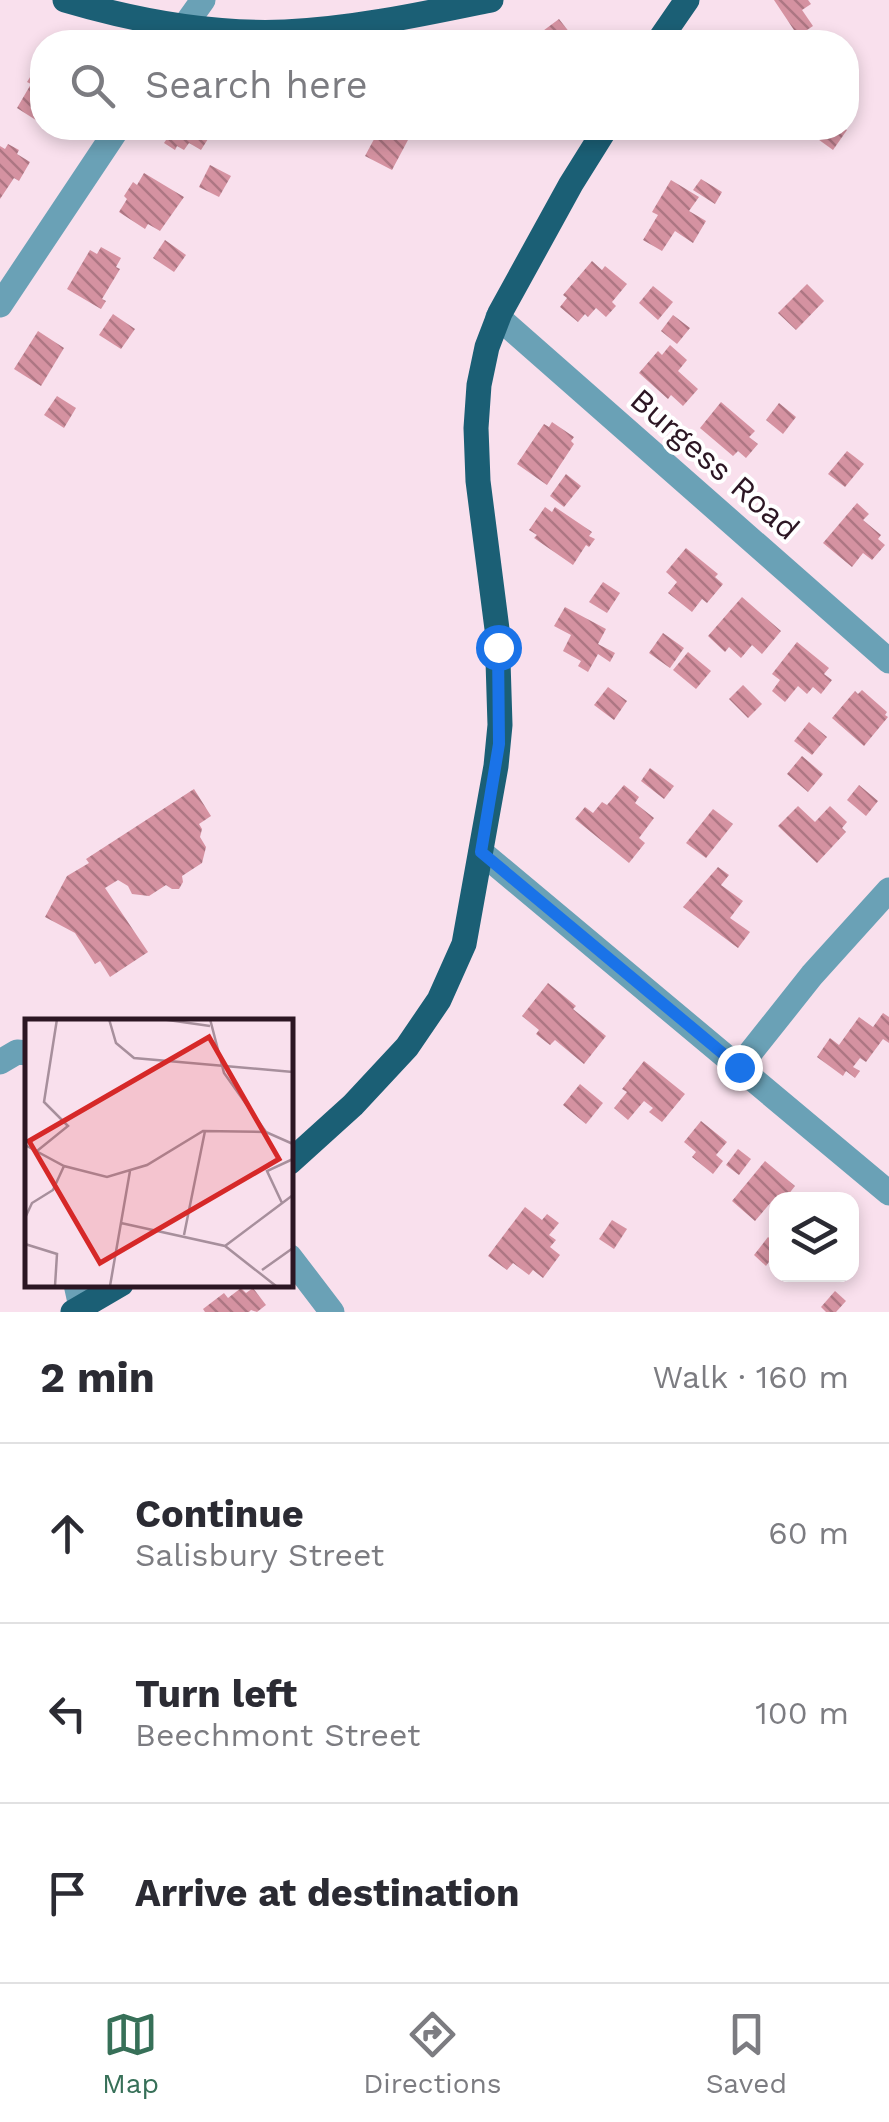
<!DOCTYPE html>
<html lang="en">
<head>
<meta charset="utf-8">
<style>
  body { margin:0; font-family:"Work Sans",sans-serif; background:#f2f2f3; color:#2b2b33 }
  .controls { position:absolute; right:30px; bottom:30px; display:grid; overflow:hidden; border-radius:20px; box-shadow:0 5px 15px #0003 }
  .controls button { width:90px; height:90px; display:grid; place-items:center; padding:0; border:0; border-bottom:2px solid #e1e1e2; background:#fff; color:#2b2b33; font:50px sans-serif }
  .stop { position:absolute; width:30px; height:30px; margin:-22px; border:8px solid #1a73e8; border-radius:50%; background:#fff }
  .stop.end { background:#1a73e8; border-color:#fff; box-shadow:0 2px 10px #0008 }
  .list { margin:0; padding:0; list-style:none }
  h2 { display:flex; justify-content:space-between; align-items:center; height:130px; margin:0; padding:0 40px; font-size:42px }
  h2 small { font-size:32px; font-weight:400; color:#7c7c81 }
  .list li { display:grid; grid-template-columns:65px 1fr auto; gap:30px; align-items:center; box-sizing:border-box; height:180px; padding:0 40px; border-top:2px solid #e1e1e2 }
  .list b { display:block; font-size:38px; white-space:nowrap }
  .list p { margin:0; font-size:32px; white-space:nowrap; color:#7c7c81 }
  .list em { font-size:32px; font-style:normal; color:#7c7c81 }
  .icon { flex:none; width:55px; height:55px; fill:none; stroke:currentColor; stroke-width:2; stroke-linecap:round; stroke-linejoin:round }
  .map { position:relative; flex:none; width:889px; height:1312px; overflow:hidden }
  .search { position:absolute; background:#fff; box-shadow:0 5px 15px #0003; left:30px; right:30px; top:30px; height:110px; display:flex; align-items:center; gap:25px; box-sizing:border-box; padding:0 35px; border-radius:40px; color:#7c7c81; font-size:38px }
  .sheet { height:670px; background:#fff }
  nav { display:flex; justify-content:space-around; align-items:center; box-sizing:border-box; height:140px; border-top:2px solid #e1e1e2; background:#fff; font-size:28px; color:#7c7c81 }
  nav a { display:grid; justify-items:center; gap:5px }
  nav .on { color:#377058 }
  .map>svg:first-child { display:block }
</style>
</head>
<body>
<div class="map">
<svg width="889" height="1312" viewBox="0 0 889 1312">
  <defs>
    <pattern id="building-back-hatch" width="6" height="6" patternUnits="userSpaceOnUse" patternTransform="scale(2.5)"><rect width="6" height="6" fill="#d592a1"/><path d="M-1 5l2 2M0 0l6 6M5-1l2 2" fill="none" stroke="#ad7683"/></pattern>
  </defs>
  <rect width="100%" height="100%" fill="#f9e0ed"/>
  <g fill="url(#building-back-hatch)">
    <polygon points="774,0 808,0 811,4 802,10 813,26 798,36"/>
    <polygon points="559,19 577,42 528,42"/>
    <polygon points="37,66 42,69 42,124 17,108 31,84 27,82"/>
    <polygon points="174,128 215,128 201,150 189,143 184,150 177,146 175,150 164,143"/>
    <polygon points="380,128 388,128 409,138 392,170 365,156"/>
    <polygon points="821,128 843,128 847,130 833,150 815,137"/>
    <polygon points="8,144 19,150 17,154 30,162 19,181 14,178 0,199 0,146 5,149"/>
    <polygon points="210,165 231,176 219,197 199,187"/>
    <polygon points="144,173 184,197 160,231 148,224 145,229 119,212 127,199 124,196 133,182 137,185"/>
    <polygon points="701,179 722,192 715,204 693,190"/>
    <polygon points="671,180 699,197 689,211 706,221 693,243 675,231 662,251 643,240 658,215 652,212"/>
    <polygon points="165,240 186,255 174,272 153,258"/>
    <polygon points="101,247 121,258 116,267 120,269 102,299 106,301 101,309 67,289 90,250 97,254"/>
    <polygon points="592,261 602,270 605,266 627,284 612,302 616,306 606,317 596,308 588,317 585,314 578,322 560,307 567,298 563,295"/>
    <polygon points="807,284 824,301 796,330 778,313"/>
    <polygon points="653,286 673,302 658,320 639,303"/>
    <polygon points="113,314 135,329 121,349 99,335"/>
    <polygon points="673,315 690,328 677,344 661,331"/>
    <polygon points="38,331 64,348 41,386 14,369"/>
    <polygon points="670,345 687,360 678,371 698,389 683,406 671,395 668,399 639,373 658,351 662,355"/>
    <polygon points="57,396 76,408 64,428 44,415"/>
    <polygon points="721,402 755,431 749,437 758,444 746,458 738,451 733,456 700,428"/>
    <polygon points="779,403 796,417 783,434 766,420"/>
    <polygon points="552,422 574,437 571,441 574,444 547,485 517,464 544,424 549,427"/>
    <polygon points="847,451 864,464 845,487 828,474"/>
    <polygon points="566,474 581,486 564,507 550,496"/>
    <polygon points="857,503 869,514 863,520 881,535 878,539 885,545 872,560 863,553 852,567 823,543"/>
    <polygon points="545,507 552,512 555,507 592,532 589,536 595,539 589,547 586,545 573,565 534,538 537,535 529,530"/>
    <polygon points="686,548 718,574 715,577 723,584 707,603 702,599 692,612 668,593 677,582 666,572"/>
    <polygon points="603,582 620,593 607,613 589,602"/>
    <polygon points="742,597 781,631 762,654 752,645 741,658 729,647 725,652 708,636"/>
    <polygon points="565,607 606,629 598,644 615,653 610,662 598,654 588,672 578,666 581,661 563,651 571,635 554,626"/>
    <polygon points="663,633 684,648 670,668 649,653"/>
    <polygon points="797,642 829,668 824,674 832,680 821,694 813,687 807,694 798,686 785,702 772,691 780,680 772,674"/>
    <polygon points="688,652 711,671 696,689 673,670"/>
    <polygon points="743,685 762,704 748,718 729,699"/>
    <polygon points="608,687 627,701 614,720 594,705"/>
    <polygon points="862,690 887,712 885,715 888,717 864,746 832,718 855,691 858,694"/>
    <polygon points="809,722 827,737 812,755 794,741"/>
    <polygon points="802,756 823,774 808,792 787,774"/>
    <polygon points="650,768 674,786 664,799 641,781"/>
    <polygon points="624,785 639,797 635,803 654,818 639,838 645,843 629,863 575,819 585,807 593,813 602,802 607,805"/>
    <polygon points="859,785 878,801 866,816 847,800"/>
    <polygon points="194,789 211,816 199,824 202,829 200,837 206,847 202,863 182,876 183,882 179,889 172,889 166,885 149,896 132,894 128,886 118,880 105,888 148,952 110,977 100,961 95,964 75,933 45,917 67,876 89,863 86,859"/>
    <polygon points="798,806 815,822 830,806 847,822 842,828 846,832 817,863 778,826"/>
    <polygon points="713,809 733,824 706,858 686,843"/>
    <polygon points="718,867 729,875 721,885 743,901 730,918 750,932 738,948 683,907"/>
    <polygon points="548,983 576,1006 573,1009 606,1036 584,1064 555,1040 550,1045 536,1034 539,1030 522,1016"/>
    <polygon points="883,1013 889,1017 889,1043 883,1039 866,1062 860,1058 853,1067 860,1071 855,1078 846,1071 843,1076 817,1057 830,1038 839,1045 859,1017 873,1027"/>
    <polygon points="644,1061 685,1094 662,1122 649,1112 653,1108 644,1101 628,1120 614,1108 627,1092 622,1089"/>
    <polygon points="580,1084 603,1103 586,1124 563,1105"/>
    <polygon points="701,1121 727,1142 716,1155 723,1161 713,1174 692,1157 696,1152 684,1142"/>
    <polygon points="738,1149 751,1159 739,1175 726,1165"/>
    <polygon points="765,1161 795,1186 784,1200 776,1200 776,1205 772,1201 755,1221 732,1201"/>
    <polygon points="525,1207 542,1220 547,1214 559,1223 549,1235 556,1240 550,1247 560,1255 543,1278 533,1270 529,1275 513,1263 507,1270 488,1256"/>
    <polygon points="612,1220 627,1229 614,1249 599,1239"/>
    <polygon points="768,1237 776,1244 776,1252 766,1266 754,1255"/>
    <polygon points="241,1288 246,1293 253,1288 266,1305 257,1312 251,1310 249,1312 205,1312 203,1309 224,1293 228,1298"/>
    <polygon points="835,1291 846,1301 836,1312 826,1312 821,1307"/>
  </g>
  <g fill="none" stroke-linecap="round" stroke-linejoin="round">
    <g stroke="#6aa1b6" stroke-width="25">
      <polyline points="173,42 203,0"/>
      <polyline points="0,305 118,128"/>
      <polyline points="498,317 889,661"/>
      <polyline points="481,852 889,1193"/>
      <polyline points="0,1062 17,1052 28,1053"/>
      <polyline points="739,1067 812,975 889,890"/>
      <polyline points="290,1257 332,1312"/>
      <polyline points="76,1284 81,1307"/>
    </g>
    <g stroke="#1b5f75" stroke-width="25">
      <path d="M65 0C136 21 210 35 285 32 354 29 423 14 491 0"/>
      <polyline points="658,42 687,0"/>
      <polyline points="290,1162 353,1105 407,1047 439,1000 464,944 496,766 500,725 497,629 478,481 476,428 479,385 487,347 500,313 571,184 606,128"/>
      <polyline points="73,1312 121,1284"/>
    </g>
  </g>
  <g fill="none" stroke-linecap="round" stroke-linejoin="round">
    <polyline stroke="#1a73e8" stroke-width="12" points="498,647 499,744 481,852 739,1067"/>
  </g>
  <g text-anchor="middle" stroke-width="8" stroke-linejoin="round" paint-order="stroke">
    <g font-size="32" fill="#2c1623" stroke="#fff">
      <text transform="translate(715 464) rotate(41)" y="11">Burgess Road</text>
    </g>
  </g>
  <g transform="translate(25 1019)">
    <rect width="268" height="268" fill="#f9e0ed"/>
    <path fill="none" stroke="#a78f9c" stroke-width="2.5" d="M84 0 91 24 109 39 268 53M136 0 185 7M185 0 199 54 241 113M0 126 39 147 82 158 122 146 178 112 241 113 268 125M12 132 43 107 19 83 32 0M257 184 242 152 268 140M0 199 7 184 28 171 39 147M96 204 200 227 251 267M159 216 180 112M0 225 32 235 30 267M200 227 268 176M237 251 268 229M85 267 105 152"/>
    <path fill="#d62828" fill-opacity="0.15" stroke="#d62828" stroke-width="5" d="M184 18 254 140 75 244 4 122Z"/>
    <rect width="268" height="268" fill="none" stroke="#2c1623" stroke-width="5"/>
  </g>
</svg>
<div class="controls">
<button><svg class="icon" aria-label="layers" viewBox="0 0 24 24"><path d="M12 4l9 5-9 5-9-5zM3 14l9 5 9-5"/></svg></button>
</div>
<div class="stop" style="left:498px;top:647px"></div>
<div class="stop end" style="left:739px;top:1067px"></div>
<div class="search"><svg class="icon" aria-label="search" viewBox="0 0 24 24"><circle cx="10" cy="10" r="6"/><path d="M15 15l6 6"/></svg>Search here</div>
</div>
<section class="sheet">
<h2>2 min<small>Walk · 160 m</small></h2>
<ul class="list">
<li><svg class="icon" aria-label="ahead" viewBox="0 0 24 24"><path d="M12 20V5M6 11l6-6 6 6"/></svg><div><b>Continue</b><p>Salisbury Street</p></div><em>60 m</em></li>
<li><svg class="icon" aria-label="left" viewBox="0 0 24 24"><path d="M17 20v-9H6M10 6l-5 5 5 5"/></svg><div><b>Turn left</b><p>Beechmont Street</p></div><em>100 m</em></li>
<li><svg class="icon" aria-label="arrive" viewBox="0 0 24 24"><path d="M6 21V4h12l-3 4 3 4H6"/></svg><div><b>Arrive at destination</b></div></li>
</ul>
</section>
<nav>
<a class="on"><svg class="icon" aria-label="map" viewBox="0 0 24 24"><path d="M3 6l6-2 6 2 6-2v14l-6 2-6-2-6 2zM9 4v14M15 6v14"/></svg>Map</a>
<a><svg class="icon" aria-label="directions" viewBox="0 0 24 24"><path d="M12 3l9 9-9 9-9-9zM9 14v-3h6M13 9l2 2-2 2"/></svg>Directions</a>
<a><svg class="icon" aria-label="saved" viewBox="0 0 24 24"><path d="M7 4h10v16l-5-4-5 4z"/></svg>Saved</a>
</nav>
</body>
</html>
